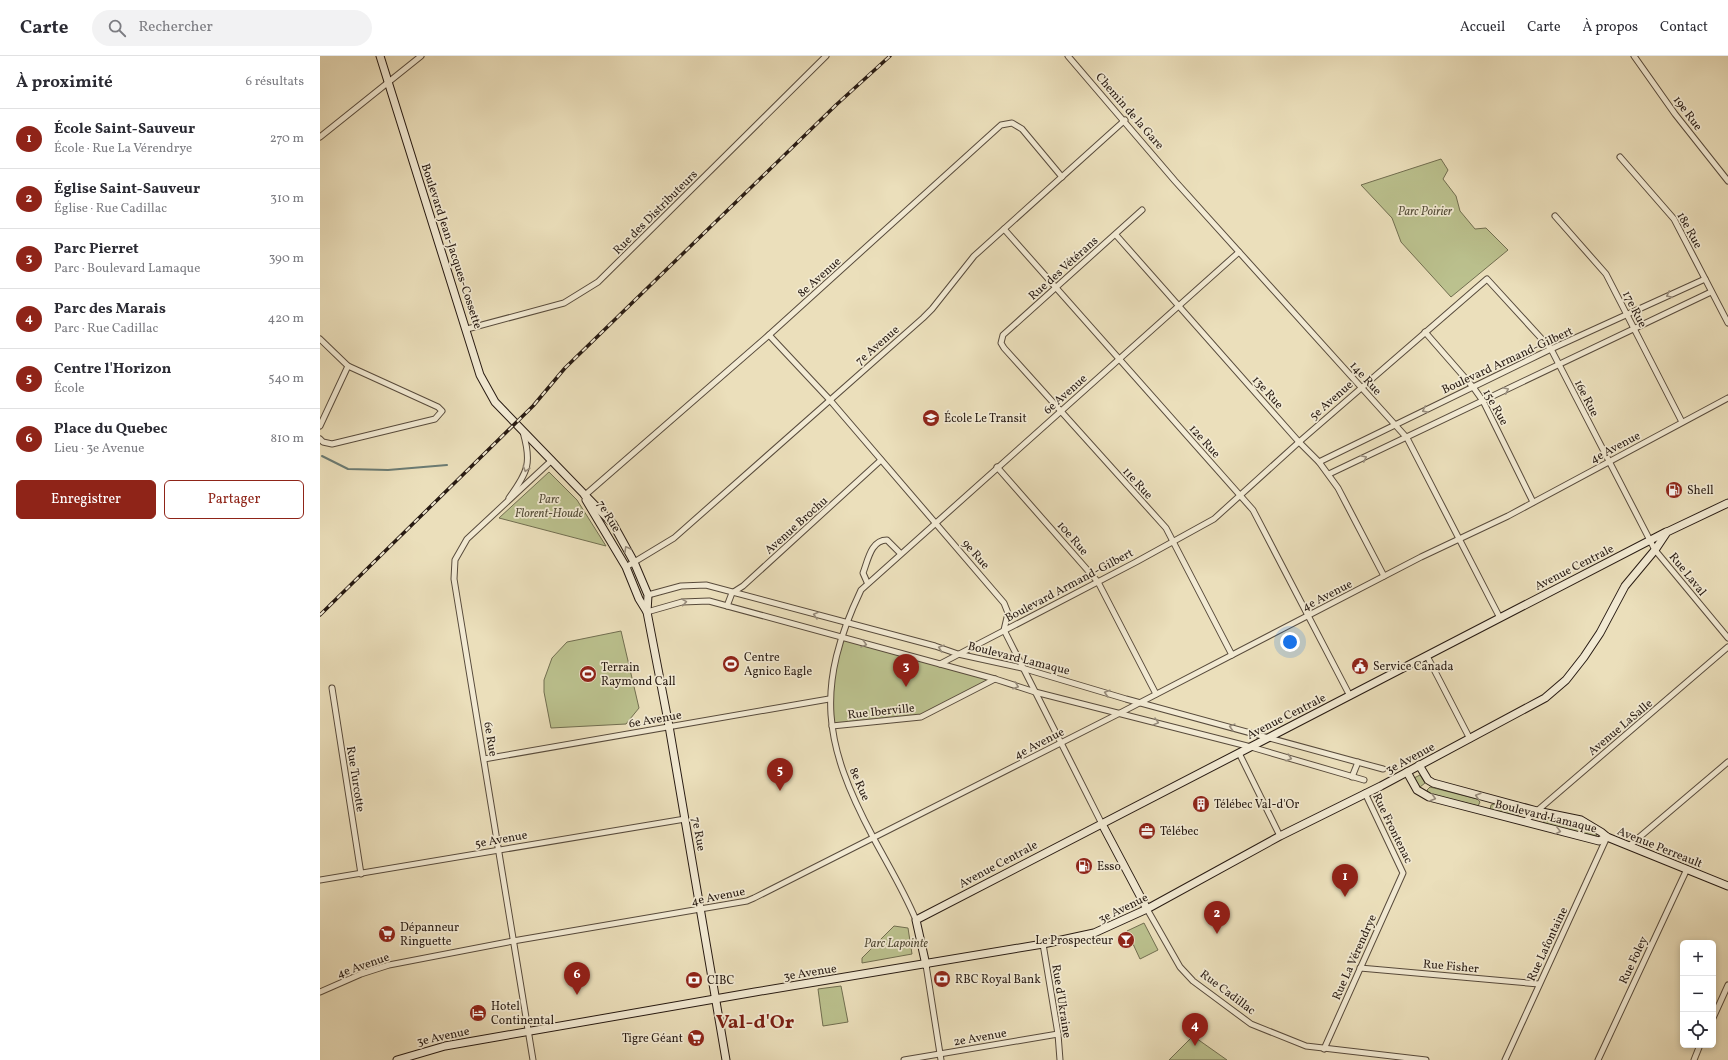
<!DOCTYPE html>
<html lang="fr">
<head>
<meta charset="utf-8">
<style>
  body { margin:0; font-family:Vollkorn,serif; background:#f2f2f3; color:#2b2b33 }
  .controls { position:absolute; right:12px; bottom:12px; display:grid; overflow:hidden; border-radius:6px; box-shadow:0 2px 6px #0003 }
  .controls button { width:36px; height:36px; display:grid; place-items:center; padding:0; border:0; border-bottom:1px solid #e1e1e2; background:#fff; color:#2b2b33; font:20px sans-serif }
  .you { position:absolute; left:970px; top:586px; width:14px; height:14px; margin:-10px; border:3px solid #fff; border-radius:50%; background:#1a73e8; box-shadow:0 0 0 6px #1a73e833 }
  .badge { display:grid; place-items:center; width:26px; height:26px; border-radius:50%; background:#8f2418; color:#fff; font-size:13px; font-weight:700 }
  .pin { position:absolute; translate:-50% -33px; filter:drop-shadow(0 1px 2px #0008) }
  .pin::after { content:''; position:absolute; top:21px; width:14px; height:12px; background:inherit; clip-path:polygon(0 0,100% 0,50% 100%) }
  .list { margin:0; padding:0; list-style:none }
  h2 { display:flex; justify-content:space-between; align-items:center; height:52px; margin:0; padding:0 16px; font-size:17px }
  h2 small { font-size:13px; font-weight:400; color:#7c7c81 }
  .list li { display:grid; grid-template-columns:26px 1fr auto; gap:12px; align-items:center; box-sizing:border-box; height:60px; padding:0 16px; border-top:1px solid #e1e1e2 }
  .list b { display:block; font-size:15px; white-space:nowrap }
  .list p { margin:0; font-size:13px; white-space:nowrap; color:#7c7c81 }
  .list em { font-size:13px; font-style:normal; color:#7c7c81 }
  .actions { display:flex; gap:8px; padding:12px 16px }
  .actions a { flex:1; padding:9px 0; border:1px solid #8f2418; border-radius:6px; text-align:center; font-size:14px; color:#8f2418 }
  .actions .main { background:#8f2418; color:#fff }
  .icon { flex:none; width:22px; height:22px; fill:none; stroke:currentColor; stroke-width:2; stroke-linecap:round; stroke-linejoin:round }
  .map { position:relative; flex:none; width:1408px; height:1004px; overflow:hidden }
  header { display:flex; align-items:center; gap:24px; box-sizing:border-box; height:56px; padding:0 20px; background:#fff; border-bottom:1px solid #e1e1e2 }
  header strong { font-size:19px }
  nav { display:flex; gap:22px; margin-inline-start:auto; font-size:14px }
  .search { width:280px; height:36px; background:#f2f2f3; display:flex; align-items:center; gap:10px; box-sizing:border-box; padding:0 14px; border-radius:22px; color:#7c7c81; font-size:15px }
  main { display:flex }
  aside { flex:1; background:#fff }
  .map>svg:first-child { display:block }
</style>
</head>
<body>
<header>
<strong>Carte</strong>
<div class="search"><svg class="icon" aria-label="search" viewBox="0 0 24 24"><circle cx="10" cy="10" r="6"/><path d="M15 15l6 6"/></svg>Rechercher</div>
<nav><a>Accueil</a><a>Carte</a><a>À propos</a><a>Contact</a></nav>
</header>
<main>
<aside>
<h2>À proximité<small>6 résultats</small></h2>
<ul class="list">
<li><span class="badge">1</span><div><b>École Saint-Sauveur</b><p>École · Rue La Vérendrye</p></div><em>270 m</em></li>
<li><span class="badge">2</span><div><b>Église Saint-Sauveur</b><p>Église · Rue Cadillac</p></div><em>310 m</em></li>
<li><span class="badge">3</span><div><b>Parc Pierret</b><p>Parc · Boulevard Lamaque</p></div><em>390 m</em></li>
<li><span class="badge">4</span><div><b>Parc des Marais</b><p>Parc · Rue Cadillac</p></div><em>420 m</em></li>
<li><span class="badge">5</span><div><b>Centre l'Horizon</b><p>École</p></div><em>540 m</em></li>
<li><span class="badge">6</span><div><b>Place du Quebec</b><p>Lieu · 3e Avenue</p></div><em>810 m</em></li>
</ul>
<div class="actions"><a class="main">Enregistrer</a><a>Partager</a></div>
</aside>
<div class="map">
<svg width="1408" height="1004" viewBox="0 0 1408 1004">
  <rect width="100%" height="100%" fill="#ebdfbb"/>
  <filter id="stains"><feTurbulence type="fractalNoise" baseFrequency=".005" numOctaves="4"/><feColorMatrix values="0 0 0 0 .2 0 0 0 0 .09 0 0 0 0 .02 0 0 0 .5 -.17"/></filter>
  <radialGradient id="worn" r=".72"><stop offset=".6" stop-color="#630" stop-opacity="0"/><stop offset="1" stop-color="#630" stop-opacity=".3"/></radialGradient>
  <g fill="#bbc18e" stroke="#716e50">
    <polygon points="1121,103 1128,114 1123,123 1136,140 1140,155 1155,173 1166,172 1188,194 1131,241 1081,186 1072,162 1041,129"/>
    <polygon points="229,416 257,444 286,490 179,462"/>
    <polygon points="301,575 319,652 306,668 231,672 224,636 224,624 232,602 247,586"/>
    <polygon points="520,582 675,623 601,661 512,670 509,643"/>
    <polygon points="1100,719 1105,727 1100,731 1094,722"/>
    <polygon points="1110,731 1157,743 1160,746 1158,750 1109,738 1107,734"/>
    <polygon points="1174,748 1196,754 1199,755 1198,760 1170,754 1171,749"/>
    <polygon points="1229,762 1275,775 1277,780 1224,768 1224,764"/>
    <polygon points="824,867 838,894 820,903 807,875"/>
    <polygon points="574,870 588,872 592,898 542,907 542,902"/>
    <polygon points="521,930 528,966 503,970 498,933"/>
    <polygon points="873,980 907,1004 849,1004"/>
  </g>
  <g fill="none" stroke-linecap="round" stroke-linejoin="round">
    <polyline stroke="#6b7b73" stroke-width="2" points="2,400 28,413 68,414 127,409"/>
    <g stroke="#584b3c" stroke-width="7">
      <g id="street">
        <polyline points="748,0 855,125 1087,382 1180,562"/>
        <polyline points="1314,0 1355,58 1408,125"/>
        <polyline points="0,81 101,0"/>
        <polyline points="1300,101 1354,163 1408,267"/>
        <polyline points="822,154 683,279 681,287 684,292 846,472 912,599"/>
        <polyline points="1235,160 1286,218 1362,366"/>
        <polyline points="684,173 933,454 1030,640"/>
        <polyline points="796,179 979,386 999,406 1018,432 1064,520"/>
        <polyline points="147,273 244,247 278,226 506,0"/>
        <polyline points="1105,276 1153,331 1163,345 1213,446"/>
        <polyline points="449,279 509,343 684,547 688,557 684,574 782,768"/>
        <polyline points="0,283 28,310 118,351 122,355 115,363 12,388 3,386 0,383"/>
        <polyline points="0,370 28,310"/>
        <polyline points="999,406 1231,293 1385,223"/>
        <polyline points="677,411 778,526 836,638"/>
        <polyline points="1009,418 1391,236"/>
        <polyline points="264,440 449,279 681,69 692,67 702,73 742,121"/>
        <path d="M189 442C208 416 212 407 203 376"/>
        <polyline points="306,511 354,482 603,262 612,253 654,200 805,64"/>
        <path d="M547 526 543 517C548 504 551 484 567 484L580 497"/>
        <polyline points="328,539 361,530 386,529 615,590 638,598 702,612 806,643 1063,713"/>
        <polyline points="407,550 412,537 423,530 561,404"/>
        <polyline points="327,556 362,546 389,545 675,623 715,636 931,691 1044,724"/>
        <polyline points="1107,600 1150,683"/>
        <polyline points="620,608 816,506 894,463 979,386 1167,223 1231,293 1335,494 1408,582"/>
        <polyline points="12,632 41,818"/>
        <polyline points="512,670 601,661 675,623"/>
        <polyline points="919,697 960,780"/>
        <polyline points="164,703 509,643"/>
        <polyline points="1032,721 1038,706"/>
        <polyline points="1204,766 1408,591"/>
        <polyline points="1309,790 1408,706"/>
        <polyline points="0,824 365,763"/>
        <polyline points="827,853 860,911 873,925 931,968 986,990 1106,1004"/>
        <path d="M596 864C584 835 568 809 553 781 503 687 495 631 541 534L919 196"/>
        <polyline points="723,888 738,978 740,1004"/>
        <polyline points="606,909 621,1004"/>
        <polyline points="1040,912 1219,928"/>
        <polyline points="0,936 41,918 69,909 193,885 427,845 434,842 800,657 1101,501 1188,460 1408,342"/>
        <polyline points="1393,962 1408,929"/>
        <polyline points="1004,993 1083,817 1045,737"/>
        <polyline points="213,1004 134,523 135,504 147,483 232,404"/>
        <polyline points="584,1004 738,978"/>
        <polyline points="1185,1004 1287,781"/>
        <polyline points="1278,1004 1367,813"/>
        <polyline points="1374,1004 1380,989"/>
      </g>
    </g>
    <g stroke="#271a12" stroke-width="9">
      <g id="secondary">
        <polyline points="60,0 160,319 175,346 293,468 314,506 328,539 327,556 349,670 406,1004"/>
        <polyline points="266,444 306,511 319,543 327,556"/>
        <polyline points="1099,709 1108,724 1113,727 1217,755 1261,764 1281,776 1287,781 1408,830"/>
        <polyline points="1087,716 1097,734 1109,741 1279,785 1287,781"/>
        <polyline points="782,768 827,853"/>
        <polyline points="606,909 596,864 1346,476"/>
        <polyline points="77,1004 125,990 435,936 723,888 774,877 827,853 960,780 1061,730 1225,642 1246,624 1264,601 1280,577 1305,530 1335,494 1347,476 1408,447"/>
      </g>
    </g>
    <use href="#street" stroke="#f2ead3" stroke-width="5"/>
    <use href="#secondary" stroke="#f2ead3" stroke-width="7"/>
    <g stroke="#271a12" stroke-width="3.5">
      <polyline id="rail" points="0,559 213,350 245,312 516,49 570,0"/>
    </g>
    <use href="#rail" stroke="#f2ead3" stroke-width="2" stroke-dasharray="6" stroke-linecap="butt"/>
  </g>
  <defs><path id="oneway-chevron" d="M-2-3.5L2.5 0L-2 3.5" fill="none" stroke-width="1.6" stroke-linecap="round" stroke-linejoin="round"/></defs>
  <g stroke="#978c7c">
    <use href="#oneway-chevron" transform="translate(1349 239) rotate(155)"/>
    <use href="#oneway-chevron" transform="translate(1186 334) rotate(-25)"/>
    <use href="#oneway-chevron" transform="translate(1105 354) rotate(154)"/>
    <use href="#oneway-chevron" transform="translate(1044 402) rotate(-25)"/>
    <use href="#oneway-chevron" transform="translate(206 413) rotate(107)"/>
    <use href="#oneway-chevron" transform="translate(307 493) rotate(-120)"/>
    <use href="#oneway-chevron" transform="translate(364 546) rotate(-9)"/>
    <use href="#oneway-chevron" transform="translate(496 559) rotate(-165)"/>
    <use href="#oneway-chevron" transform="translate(544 588) rotate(15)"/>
    <use href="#oneway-chevron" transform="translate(621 592) rotate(-161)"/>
    <use href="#oneway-chevron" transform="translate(696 630) rotate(19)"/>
    <use href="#oneway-chevron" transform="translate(787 637) rotate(-163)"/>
    <use href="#oneway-chevron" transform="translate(836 666) rotate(15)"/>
    <use href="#oneway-chevron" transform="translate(912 671) rotate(-165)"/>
    <use href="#oneway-chevron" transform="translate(969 702) rotate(16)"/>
    <use href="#oneway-chevron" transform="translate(1158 740) rotate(-164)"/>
    <use href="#oneway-chevron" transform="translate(1113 742) rotate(16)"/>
    <use href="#oneway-chevron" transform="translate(1238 775) rotate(14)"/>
  </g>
  <defs>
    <g id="school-disc" transform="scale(0.9)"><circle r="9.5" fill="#8f2418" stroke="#f2ead3"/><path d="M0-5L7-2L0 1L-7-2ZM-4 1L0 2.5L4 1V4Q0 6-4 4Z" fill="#fff"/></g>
    <g id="fuel-disc" transform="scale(0.9)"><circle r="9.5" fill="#8f2418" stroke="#f2ead3"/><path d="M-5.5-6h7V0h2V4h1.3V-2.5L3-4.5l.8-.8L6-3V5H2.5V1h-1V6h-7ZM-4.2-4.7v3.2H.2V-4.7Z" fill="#fff"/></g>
    <g id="stadium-disc" transform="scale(0.9)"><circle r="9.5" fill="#8f2418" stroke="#f2ead3"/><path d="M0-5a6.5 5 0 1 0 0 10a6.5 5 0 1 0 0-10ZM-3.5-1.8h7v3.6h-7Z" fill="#fff"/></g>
    <g id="civic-disc" transform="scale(0.9)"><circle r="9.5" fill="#8f2418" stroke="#f2ead3"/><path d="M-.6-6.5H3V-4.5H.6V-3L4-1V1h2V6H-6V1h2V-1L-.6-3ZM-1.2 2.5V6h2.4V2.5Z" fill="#fff"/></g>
    <g id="building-disc" transform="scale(0.9)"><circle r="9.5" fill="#8f2418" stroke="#f2ead3"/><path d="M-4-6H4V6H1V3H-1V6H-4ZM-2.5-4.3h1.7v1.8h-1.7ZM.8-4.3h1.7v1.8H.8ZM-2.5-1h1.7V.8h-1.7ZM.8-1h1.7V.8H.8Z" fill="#fff"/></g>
    <g id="office-disc" transform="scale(0.9)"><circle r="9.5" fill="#8f2418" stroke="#f2ead3"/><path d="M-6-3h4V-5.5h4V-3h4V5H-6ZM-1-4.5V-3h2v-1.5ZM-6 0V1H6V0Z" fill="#fff"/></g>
    <g id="supermarket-disc" transform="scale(0.9)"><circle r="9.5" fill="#8f2418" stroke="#f2ead3"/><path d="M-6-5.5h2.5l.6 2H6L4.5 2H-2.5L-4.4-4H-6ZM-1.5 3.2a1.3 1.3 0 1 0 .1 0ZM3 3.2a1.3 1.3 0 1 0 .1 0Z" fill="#fff"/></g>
    <g id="bar-disc" transform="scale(0.9)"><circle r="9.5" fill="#8f2418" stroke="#f2ead3"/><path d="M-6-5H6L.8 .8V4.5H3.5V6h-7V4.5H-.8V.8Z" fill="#fff"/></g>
    <g id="bank-disc" transform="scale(0.9)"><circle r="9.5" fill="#8f2418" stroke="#f2ead3"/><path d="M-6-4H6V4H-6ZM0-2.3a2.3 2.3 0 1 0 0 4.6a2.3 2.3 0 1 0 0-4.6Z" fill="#fff"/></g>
    <g id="hotel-disc" transform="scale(0.9)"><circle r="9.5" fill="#8f2418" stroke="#f2ead3"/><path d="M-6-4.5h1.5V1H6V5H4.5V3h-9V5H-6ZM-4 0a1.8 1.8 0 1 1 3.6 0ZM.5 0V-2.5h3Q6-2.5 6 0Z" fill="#fff"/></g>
  </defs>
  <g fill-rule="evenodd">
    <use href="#school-disc" x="611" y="362"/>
    <use href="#fuel-disc" x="1354" y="434"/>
    <use href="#stadium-disc" x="411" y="608"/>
    <use href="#civic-disc" x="1040" y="610"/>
    <use href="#stadium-disc" x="268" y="618"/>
    <use href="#building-disc" x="881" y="748"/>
    <use href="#office-disc" x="827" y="775"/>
    <use href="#fuel-disc" x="764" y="810"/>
    <use href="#supermarket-disc" x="67" y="878"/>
    <use href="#bar-disc" x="806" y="884"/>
    <use href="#bank-disc" x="622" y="923"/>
    <use href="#bank-disc" x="374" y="924"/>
    <use href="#hotel-disc" x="158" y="957"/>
    <use href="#supermarket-disc" x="376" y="982"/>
  </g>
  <g text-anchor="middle" stroke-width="3.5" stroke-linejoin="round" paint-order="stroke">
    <g font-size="12" fill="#271a12" stroke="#f2ead3">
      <text transform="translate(810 55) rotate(49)" y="4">Chemin de la Gare</text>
      <text transform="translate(1368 57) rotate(53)" y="4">19e Rue</text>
      <text transform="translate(335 156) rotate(-45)" y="4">Rue des Distributeurs</text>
      <text transform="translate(1370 174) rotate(61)" y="4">18e Rue</text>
      <text transform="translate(132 190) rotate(72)" y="4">Boulevard Jean-Jacques-Cossette</text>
      <text transform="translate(743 212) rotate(-42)" y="4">Rue des Vétérans</text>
      <text transform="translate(499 221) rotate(-42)" y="4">8e Avenue</text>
      <text transform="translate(1315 253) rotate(63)" y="4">17e Rue</text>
      <text transform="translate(557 289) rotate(-41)" y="4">7e Avenue</text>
      <text transform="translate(1187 304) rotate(-25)" y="4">Boulevard Armand-Gilbert</text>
      <text transform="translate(1046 322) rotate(48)" y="4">14e Rue</text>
      <text transform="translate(948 336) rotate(48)" y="4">13e Rue</text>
      <text transform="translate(745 338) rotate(-42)" y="4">6e Avenue</text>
      <text transform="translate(1267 342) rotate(63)" y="4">16e Rue</text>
      <text transform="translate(1011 344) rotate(-41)" y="4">5e Avenue</text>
      <text transform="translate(1176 351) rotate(61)" y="4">15e Rue</text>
      <text transform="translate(885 385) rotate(48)" y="4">12e Rue</text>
      <text transform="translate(1295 391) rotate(-28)" y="4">4e Avenue</text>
      <text transform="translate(818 427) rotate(48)" y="4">11e Rue</text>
      <text transform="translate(289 460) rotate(59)" y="4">7e Rue</text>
      <text transform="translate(476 469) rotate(-42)" y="4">Avenue Brochu</text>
      <text transform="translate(753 482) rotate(49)" y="4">10e Rue</text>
      <text transform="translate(656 498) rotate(49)" y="4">9e Rue</text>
      <text transform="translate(1254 511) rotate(-27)" y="4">Avenue Centrale</text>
      <text transform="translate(1368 518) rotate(51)" y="4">Rue Laval</text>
      <text transform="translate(749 529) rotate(-28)" y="4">Boulevard Armand-Gilbert</text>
      <text transform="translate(1007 539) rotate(-27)" y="4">4e Avenue</text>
      <text transform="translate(699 602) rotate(14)" y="4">Boulevard Lamaque</text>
      <text transform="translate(561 655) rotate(-6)" y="4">Rue Iberville</text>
      <text transform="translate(966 660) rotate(-27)" y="4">Avenue Centrale</text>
      <text transform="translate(335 663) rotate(-10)" y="4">6e Avenue</text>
      <text transform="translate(1300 671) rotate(-40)" y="4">Avenue LaSalle</text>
      <text transform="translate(171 683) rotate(81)" y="4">6e Rue</text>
      <text transform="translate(719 687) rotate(-27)" y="4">4e Avenue</text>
      <text transform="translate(1090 702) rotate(-28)" y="4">3e Avenue</text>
      <text transform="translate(36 723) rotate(81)" y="4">Rue Turcotte</text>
      <text transform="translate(540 728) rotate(67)" y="4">8e Rue</text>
      <text transform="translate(1226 760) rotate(14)" y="4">Boulevard Lamaque</text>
      <text transform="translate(1073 772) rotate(64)" y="4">Rue Frontenac</text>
      <text transform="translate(379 778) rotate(80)" y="4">7e Rue</text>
      <text transform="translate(181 783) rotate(-10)" y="4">5e Avenue</text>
      <text transform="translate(1340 791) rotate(22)" y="4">Avenue Perreault</text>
      <text transform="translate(678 808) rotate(-28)" y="4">Avenue Centrale</text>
      <text transform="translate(398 840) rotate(-11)" y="4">4e Avenue</text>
      <text transform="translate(803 852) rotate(-26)" y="4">3e Avenue</text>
      <text transform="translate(1227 888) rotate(-65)" y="4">Rue Lafontaine</text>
      <text transform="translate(1034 901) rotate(-66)" y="4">Rue La Vérendrye</text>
      <text transform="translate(1313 904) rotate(-65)" y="4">Rue Foley</text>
      <text transform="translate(43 909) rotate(-19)" y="4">4e Avenue</text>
      <text transform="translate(1131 910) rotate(5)" y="4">Rue Fisher</text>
      <text transform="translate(490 916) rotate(-9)" y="4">3e Avenue</text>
      <text transform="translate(908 936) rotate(37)" y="4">Rue Cadillac</text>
      <text transform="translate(742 945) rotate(81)" y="4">Rue d'Ukraine</text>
      <text transform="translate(123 980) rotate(-12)" y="4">3e Avenue</text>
      <text transform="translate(660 981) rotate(-10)" y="4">2e Avenue</text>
    </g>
    <g font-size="12" font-style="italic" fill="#534c37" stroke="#f2ead3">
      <text x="1105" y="159">Parc Poirier</text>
      <text x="229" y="447">Parc<tspan x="229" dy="14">Florent-Houde</tspan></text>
      <text x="576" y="891">Parc Lapointe</text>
    </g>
    <g font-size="12" fill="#271a12" stroke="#f2ead3" text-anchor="start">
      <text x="624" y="366">École Le Transit</text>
      <text x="1367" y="438">Shell</text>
      <text x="424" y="605">Centre<tspan x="424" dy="14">Agnico Eagle</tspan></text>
      <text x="1053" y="614">Service Canada</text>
      <text x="281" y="615">Terrain<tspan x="281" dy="14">Raymond Call</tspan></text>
      <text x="894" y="752">Télébec Val-d'Or</text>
      <text x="840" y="779">Télébec</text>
      <text x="777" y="814">Esso</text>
      <text x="80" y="875">Dépanneur<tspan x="80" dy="14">Ringuette</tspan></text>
      <text x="793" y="888" text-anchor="end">Le Prospecteur</text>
      <text x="635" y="927">RBC Royal Bank</text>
      <text x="387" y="928">CIBC</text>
      <text x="171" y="954">Hotel<tspan x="171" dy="14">Continental</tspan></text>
      <text x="363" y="986" text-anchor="end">Tigre Géant</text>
    </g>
    <g font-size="20" font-weight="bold" fill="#7a1f14" stroke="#f2ead3">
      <text x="435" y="972">Val-d'Or</text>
    </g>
  </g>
  <rect width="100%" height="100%" filter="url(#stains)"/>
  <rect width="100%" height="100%" fill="url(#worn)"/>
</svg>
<div class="controls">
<button>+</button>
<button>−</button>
<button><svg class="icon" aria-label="locate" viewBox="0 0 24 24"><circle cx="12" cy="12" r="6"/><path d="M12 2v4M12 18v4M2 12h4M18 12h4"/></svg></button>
</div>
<div class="you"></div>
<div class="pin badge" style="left:1025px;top:841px">1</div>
<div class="pin badge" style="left:897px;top:878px">2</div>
<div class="pin badge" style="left:586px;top:631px">3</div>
<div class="pin badge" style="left:875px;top:990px">4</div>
<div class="pin badge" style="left:460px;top:735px">5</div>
<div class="pin badge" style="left:257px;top:939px">6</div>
</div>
</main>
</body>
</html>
